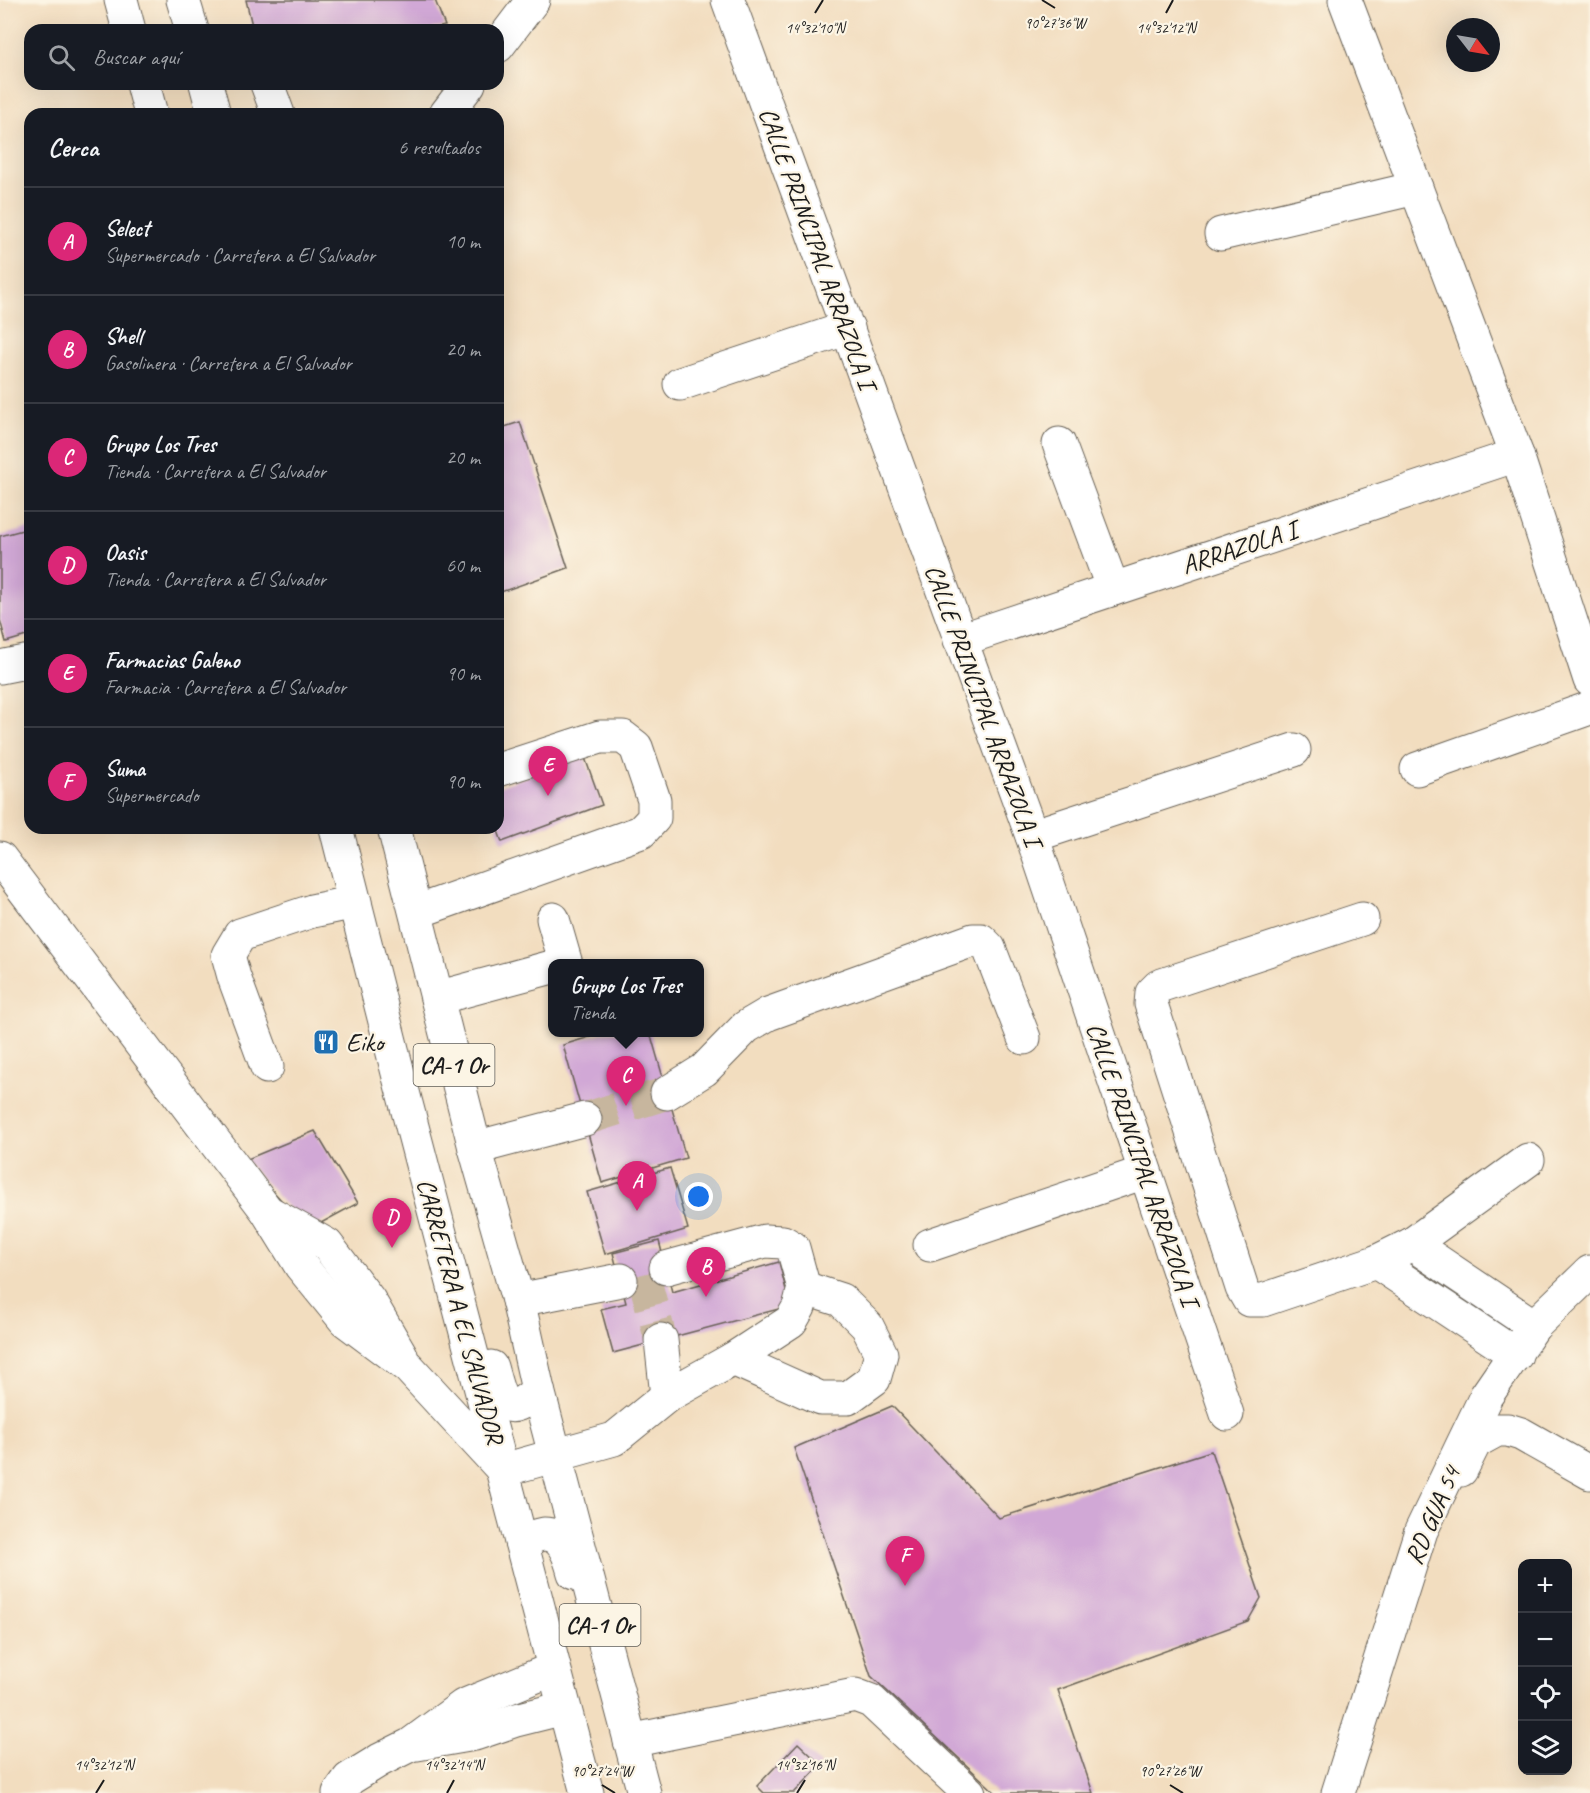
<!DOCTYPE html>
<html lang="es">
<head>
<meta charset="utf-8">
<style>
  body { margin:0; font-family:Caveat,sans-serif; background:#20242c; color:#f1f3f6 }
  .controls { position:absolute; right:18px; bottom:18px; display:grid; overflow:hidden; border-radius:12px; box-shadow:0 6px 24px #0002 }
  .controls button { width:54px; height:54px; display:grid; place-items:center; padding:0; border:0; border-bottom:2px solid #363941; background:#171b24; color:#f1f3f6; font:30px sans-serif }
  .compass { position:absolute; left:1446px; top:18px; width:54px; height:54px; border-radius:50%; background:#171b24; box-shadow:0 6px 24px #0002; rotate:121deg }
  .you { position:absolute; left:699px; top:1197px; width:21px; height:21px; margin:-15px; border:4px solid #fff; border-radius:50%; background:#1a73e8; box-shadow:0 0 0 9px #1a73e833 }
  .badge { display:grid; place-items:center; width:39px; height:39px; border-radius:50%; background:#db2777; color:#fff; font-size:20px; font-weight:700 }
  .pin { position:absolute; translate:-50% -50px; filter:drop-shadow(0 2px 3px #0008) }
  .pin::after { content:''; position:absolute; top:32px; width:21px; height:18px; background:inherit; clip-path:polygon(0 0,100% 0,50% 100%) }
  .popup { position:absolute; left:548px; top:959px; width:156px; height:78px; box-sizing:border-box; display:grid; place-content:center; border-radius:12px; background:#171b24; filter:drop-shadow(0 2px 4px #0005); font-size:20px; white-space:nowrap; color:#9ea1a6 }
  .popup b { font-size:22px; color:#f1f3f6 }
  .popup::after { content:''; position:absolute; left:50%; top:100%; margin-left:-12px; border:12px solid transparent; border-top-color:#171b24 }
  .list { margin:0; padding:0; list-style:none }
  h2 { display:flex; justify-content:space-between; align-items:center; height:78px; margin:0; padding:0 24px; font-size:26px }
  h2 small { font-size:20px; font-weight:400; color:#9ea1a6 }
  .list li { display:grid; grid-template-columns:39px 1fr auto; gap:18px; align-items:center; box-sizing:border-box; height:108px; padding:0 24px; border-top:2px solid #363941 }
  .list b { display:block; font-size:22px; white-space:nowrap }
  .list p { margin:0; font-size:20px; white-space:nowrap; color:#9ea1a6 }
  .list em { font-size:20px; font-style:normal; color:#9ea1a6 }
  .icon { flex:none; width:33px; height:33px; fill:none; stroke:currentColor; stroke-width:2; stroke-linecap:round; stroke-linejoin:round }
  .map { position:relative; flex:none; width:1590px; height:1793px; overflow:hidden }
  .search { position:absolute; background:#171b24; box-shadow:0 6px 24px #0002; left:24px; top:24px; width:480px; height:66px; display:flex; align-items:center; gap:15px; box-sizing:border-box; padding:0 21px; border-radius:18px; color:#9ea1a6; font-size:22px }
  .panel { position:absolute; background:#171b24; box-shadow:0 6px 24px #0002; left:24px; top:108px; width:480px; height:726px; border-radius:18px }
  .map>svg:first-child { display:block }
</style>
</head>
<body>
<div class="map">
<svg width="1590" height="1793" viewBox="0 0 1590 1793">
  <rect width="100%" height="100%" fill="#fcf5e5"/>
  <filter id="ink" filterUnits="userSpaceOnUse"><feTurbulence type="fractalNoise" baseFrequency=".0167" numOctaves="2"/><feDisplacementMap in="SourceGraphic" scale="12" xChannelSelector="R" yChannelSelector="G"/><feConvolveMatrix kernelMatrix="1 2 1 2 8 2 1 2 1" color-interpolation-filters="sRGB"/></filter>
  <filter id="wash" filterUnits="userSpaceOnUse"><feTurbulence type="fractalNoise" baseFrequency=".008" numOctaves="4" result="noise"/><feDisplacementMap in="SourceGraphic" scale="24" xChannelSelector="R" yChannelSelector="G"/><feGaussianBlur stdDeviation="1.35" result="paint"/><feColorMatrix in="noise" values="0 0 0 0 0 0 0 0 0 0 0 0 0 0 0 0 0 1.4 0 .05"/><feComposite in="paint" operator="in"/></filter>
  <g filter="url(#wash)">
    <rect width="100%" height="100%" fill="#f2ddbf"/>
    <g id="blocks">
      <g fill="#d1a8d6">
        <polygon points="246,0 435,0 445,26 427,30 253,30"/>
        <polygon points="520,422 568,568 498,593 498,429"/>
        <polygon points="30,528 30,635 6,642 0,620 0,536"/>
        <polygon points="584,755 602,805 502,842 497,828 498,787"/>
        <polygon points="606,1032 650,1032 686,1158 602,1183 563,1045"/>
        <polygon points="315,1131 358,1203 308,1230 245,1160"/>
        <polygon points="670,1168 688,1229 605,1254 587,1192"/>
        <polygon points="659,1241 672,1292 779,1262 790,1306 613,1353 601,1309 626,1303 613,1253"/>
        <polygon points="892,1406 999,1518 1211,1451 1261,1598 1248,1621 1058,1690 1093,1793 996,1793 871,1676 794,1448"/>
        <polygon points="798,1743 821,1765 794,1793 764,1793 757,1786"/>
      </g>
    </g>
  </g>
  <g filter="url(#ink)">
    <use href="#blocks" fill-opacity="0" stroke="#676055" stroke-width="1.5"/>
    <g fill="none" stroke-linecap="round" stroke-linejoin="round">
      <g stroke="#c7b69e" stroke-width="33" stroke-dasharray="33 16" stroke-linecap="butt">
        <polyline points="585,1119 667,1093"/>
        <polyline points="643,1274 661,1340"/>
      </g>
      <g stroke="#676055" stroke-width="35">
        <g id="minor">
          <polyline points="728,0 1032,836 1227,1414"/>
          <polyline points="1345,0 1517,455 1590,680"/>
          <polyline points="498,46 533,0"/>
          <polyline points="267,84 278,114"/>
          <polyline points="446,114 469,84"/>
          <polyline points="1221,234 1416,188"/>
          <polyline points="680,384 848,328"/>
          <polyline points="1059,444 1113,589"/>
          <polyline points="960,640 1517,455"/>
          <polyline points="0,667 30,661"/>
          <polyline points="1417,769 1590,708"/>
          <polyline points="1032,836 1294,750"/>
          <polyline points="0,858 267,1211 301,1266 345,1320 408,1367 503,1470 614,1439 667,1396 733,1359 791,1321 799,1307 804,1288 793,1248 783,1242 765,1241 666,1268"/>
          <polyline points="416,912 641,832 654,818 654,800 636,747 623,737 600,737 498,770"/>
          <polyline points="553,919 566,964"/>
          <polyline points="1362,919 1159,986 1152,993 1151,1004 1242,1288 1249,1300 1263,1300 1376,1262 1412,1244 1528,1160"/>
          <polyline points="437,998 552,967"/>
          <polyline points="267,1067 234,977 228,955 240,935 312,911 355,902"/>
          <polyline points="667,1093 704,1070 746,1027 768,1014 973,940 981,940 989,948 1024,1038"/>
          <polyline points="475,1148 585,1119"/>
          <polyline points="268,1212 327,1245 369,1300 401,1355"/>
          <polyline points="1412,1244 1534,1326"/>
          <polyline points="930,1245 1145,1172"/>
          <polyline points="1376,1262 1516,1355"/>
          <polyline points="518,1300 621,1280"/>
          <polyline points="661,1340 667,1396"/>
          <polyline points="733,1359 820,1398 848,1398 874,1379 881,1354 867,1326 841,1300 804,1288"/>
          <polyline points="1461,1470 1475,1442 1497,1430 1508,1430 1521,1434 1590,1473"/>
          <polyline points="630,1741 855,1695 871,1701 969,1793"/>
          <polyline points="417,1744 475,1734 516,1720 564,1708"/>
          <polyline points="339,1793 349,1779 380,1760 410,1745 463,1706 553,1669"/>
        </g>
      </g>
      <g stroke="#676055" stroke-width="35">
        <polyline id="major" points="1338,1793 1421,1531 1486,1396 1534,1326 1590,1272"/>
      </g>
      <g stroke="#676055" stroke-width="35">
        <g id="highway">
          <polyline points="121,0 129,30"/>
          <polyline points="183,0 192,30"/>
          <polyline points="143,84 151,114"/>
          <polyline points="206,84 214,114"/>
          <polyline points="336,828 398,1073 587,1793"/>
          <polyline points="394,828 475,1148 518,1300 538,1390 644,1793"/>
          <path d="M491 1367C500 1400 504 1422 538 1390"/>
          <path d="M521 1541C528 1539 537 1535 544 1534 564 1534 570 1558 574 1573"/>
        </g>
      </g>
      <use href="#minor" stroke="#fff" stroke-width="33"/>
      <use href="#major" stroke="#fff" stroke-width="33"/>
      <use href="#highway" stroke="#fff" stroke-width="33"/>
    </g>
  </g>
  <path fill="none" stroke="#1c1c1c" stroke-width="2" d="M1042 0 1055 8M815 13 823 0M1166 13 1173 0M602 1785 615 1793M1170 1785 1183 1793M96 1793 104 1780M447 1793 454 1780M797 1793 805 1780"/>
  <defs>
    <g id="restaurant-square" transform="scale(1.35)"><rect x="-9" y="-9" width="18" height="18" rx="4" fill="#1f6fb2" stroke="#fcf5e5"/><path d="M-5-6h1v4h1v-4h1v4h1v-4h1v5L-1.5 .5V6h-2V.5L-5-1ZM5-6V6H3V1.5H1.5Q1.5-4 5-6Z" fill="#fff"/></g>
  </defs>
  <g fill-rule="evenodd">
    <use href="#restaurant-square" x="326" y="1042"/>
  </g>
  <g text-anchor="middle" stroke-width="4.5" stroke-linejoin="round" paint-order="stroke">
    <g fill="#fcf5e5" stroke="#5f5d58" stroke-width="1.5">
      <rect x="413.5" y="1044" width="81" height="42" rx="4.5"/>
      <rect x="559.5" y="1604" width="81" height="42" rx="4.5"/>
    </g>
    <g font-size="24" font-weight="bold" fill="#1c1c1c">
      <text x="454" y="1073">CA-1 Or</text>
      <text x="600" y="1633">CA-1 Or</text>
    </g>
    <g font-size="26" fill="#1c1c1c" stroke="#fcf5e5">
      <text transform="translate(818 248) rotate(70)" y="9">CALLE PRINCIPAL ARRAZOLA I</text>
      <text transform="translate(1239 547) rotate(-18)" y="9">ARRAZOLA I</text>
      <text transform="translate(984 705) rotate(70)" y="9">CALLE PRINCIPAL ARRAZOLA I</text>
      <text transform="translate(1143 1164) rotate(71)" y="9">CALLE PRINCIPAL ARRAZOLA I</text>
      <text transform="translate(461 1311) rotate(75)" y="9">CARRETERA A EL SALVADOR</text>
      <text transform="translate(1432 1515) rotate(-67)" y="9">RD GUA 54</text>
    </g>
    <g font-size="26" fill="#1c1c1c" stroke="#fcf5e5" text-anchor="start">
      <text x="346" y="1051">Eiko</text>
    </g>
  </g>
  <g font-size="15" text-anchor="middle" fill="#1c1c1c" stroke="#fcf5e5" stroke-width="4.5" stroke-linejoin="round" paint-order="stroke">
    <text x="1055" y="28">90°27'36"W</text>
    <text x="815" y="33">14°32'10"N</text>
    <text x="1166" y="33">14°32'12"N</text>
    <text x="104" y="1770">14°32'12"N</text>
    <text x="454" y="1770">14°32'14"N</text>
    <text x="805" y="1770">14°32'16"N</text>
    <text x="602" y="1776">90°27'24"W</text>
    <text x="1170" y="1776">90°27'26"W</text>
  </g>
</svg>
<div class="controls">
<button>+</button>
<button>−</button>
<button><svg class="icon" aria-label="locate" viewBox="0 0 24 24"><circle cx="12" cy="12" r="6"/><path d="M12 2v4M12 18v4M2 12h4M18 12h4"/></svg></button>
<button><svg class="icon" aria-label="layers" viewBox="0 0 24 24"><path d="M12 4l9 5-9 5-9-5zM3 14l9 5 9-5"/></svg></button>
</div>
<svg class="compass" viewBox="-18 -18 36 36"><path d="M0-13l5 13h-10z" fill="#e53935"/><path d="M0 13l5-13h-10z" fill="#9ea1a6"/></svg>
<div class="you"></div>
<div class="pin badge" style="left:637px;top:1211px">A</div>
<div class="pin badge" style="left:706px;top:1297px">B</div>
<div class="pin badge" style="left:626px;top:1106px">C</div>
<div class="popup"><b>Grupo Los Tres</b>Tienda</div>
<div class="pin badge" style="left:392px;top:1248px">D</div>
<div class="pin badge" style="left:548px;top:796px">E</div>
<div class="pin badge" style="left:905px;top:1586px">F</div>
<div class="search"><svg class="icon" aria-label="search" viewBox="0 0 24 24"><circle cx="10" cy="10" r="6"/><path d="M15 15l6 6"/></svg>Buscar aquí</div>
<section class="panel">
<h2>Cerca<small>6 resultados</small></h2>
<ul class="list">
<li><span class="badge">A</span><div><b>Select</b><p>Supermercado · Carretera a El Salvador</p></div><em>10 m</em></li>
<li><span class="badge">B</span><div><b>Shell</b><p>Gasolinera · Carretera a El Salvador</p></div><em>20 m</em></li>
<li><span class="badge">C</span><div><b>Grupo Los Tres</b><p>Tienda · Carretera a El Salvador</p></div><em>20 m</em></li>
<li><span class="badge">D</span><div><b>Oasis</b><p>Tienda · Carretera a El Salvador</p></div><em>60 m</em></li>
<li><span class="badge">E</span><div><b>Farmacias Galeno</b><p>Farmacia · Carretera a El Salvador</p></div><em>90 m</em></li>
<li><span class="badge">F</span><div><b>Suma</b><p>Supermercado</p></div><em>90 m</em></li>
</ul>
</section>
</div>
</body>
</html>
